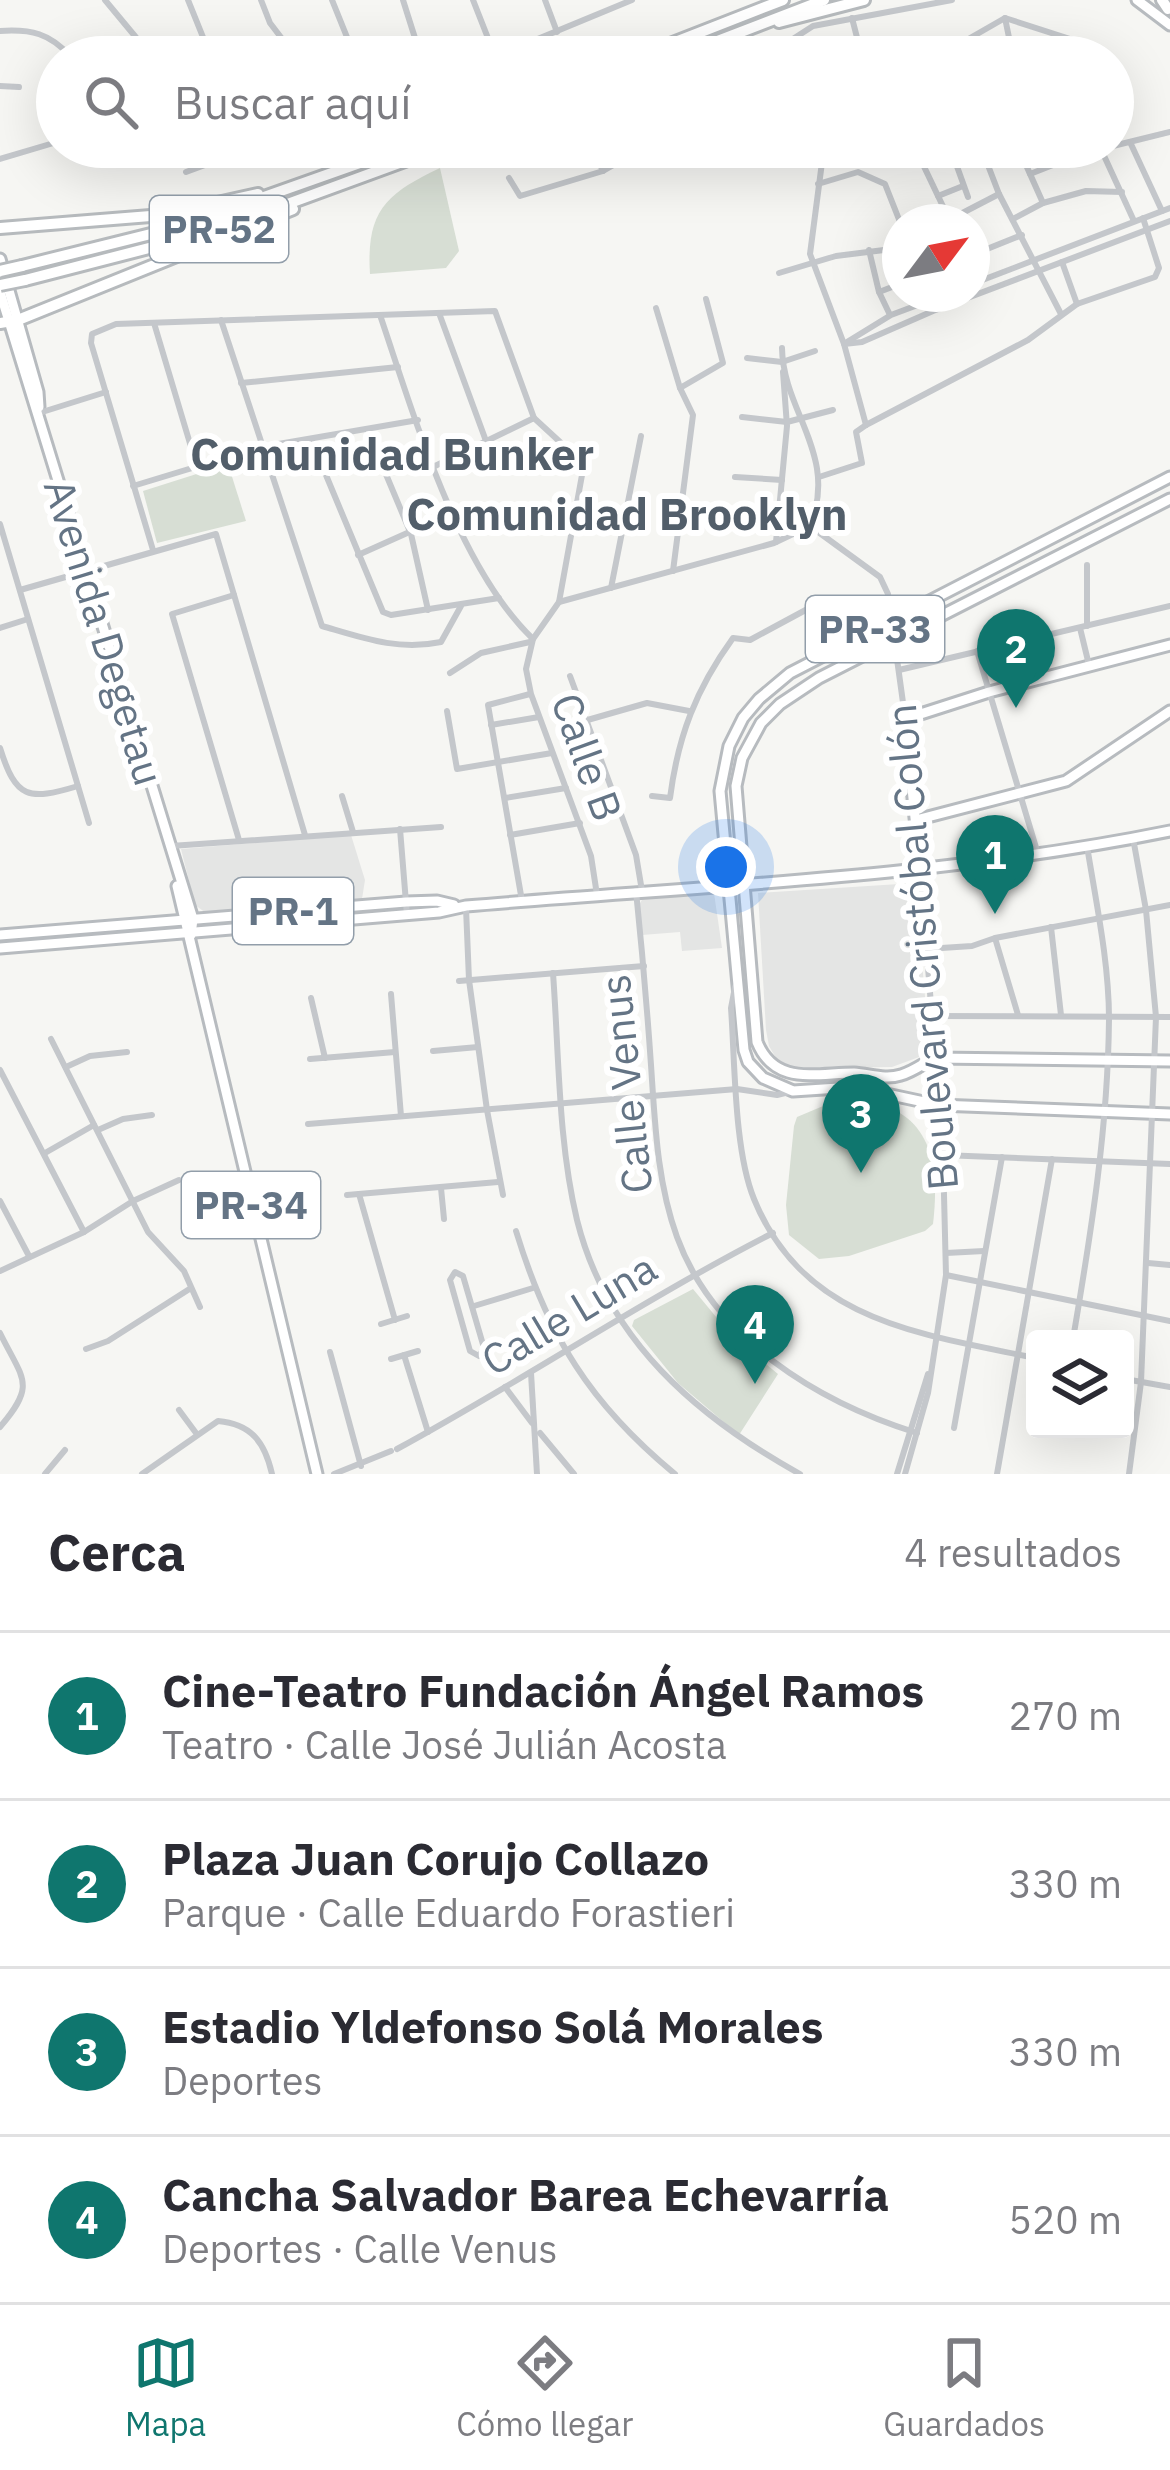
<!DOCTYPE html>
<html lang="es">
<head>
<meta charset="utf-8">
<style>
  body { margin:0; font-family:"IBM Plex Sans",sans-serif; background:#f2f2f3; color:#2b2b33 }
  .controls { position:absolute; right:36px; bottom:36px; display:grid; overflow:hidden; border-radius:12px; box-shadow:0 12px 48px #0002 }
  .controls button { width:108px; height:108px; display:grid; place-items:center; padding:0; border:0; border-bottom:3px solid #e1e1e2; background:#fff; color:#2b2b33; font:60px sans-serif }
  .compass { position:absolute; left:882px; top:204px; width:108px; height:108px; border-radius:50%; background:#fff; box-shadow:0 12px 48px #0002; rotate:58deg }
  .you { position:absolute; left:726px; top:867px; width:42px; height:42px; margin:-30px; border:9px solid #fff; border-radius:50%; background:#1a73e8; box-shadow:0 0 0 18px #1a73e833 }
  .badge { display:grid; place-items:center; width:78px; height:78px; border-radius:50%; background:#0f766e; color:#fff; font-size:39px; font-weight:700 }
  .pin { position:absolute; translate:-50% -99px; filter:drop-shadow(0 3px 6px #0008) }
  .pin::after { content:''; position:absolute; top:63px; width:42px; height:36px; background:inherit; clip-path:polygon(0 0,100% 0,50% 100%) }
  .list { margin:0; padding:0; list-style:none }
  h2 { display:flex; justify-content:space-between; align-items:center; height:156px; margin:0; padding:0 48px; font-size:51px }
  h2 small { font-size:39px; font-weight:400; color:#7c7c81 }
  .list li { display:grid; grid-template-columns:78px 1fr auto; gap:36px; align-items:center; box-sizing:border-box; height:168px; padding:0 48px; border-top:3px solid #e1e1e2 }
  .list b { display:block; font-size:45px; white-space:nowrap }
  .list p { margin:0; font-size:39px; white-space:nowrap; color:#7c7c81 }
  .list em { font-size:39px; font-style:normal; color:#7c7c81 }
  .icon { flex:none; width:66px; height:66px; fill:none; stroke:currentColor; stroke-width:2; stroke-linecap:round; stroke-linejoin:round }
  .map { position:relative; flex:none; width:1170px; height:1474px; overflow:hidden }
  .search { position:absolute; background:#fff; box-shadow:0 12px 48px #0002; left:36px; right:36px; top:36px; height:132px; display:flex; align-items:center; gap:30px; box-sizing:border-box; padding:0 42px; border-radius:66px; color:#7c7c81; font-size:45px }
  .sheet { height:828px; background:#fff }
  nav { display:flex; justify-content:space-around; align-items:center; box-sizing:border-box; height:168px; border-top:3px solid #e1e1e2; background:#fff; font-size:33px; color:#7c7c81 }
  nav a { display:grid; justify-items:center; gap:6px }
  nav .on { color:#0f766e }
  .map>svg:first-child { display:block }
</style>
</head>
<body>
<div class="map">
<svg width="1170" height="1474" viewBox="0 0 1170 1474">
  <rect width="100%" height="100%" fill="#f6f6f3"/>
  <g fill="#e4e5e4">
    <polygon points="351,835 365,880 362,899 206,913 195,905 181,849"/>
    <polygon points="915,883 930,1053 892,1067 804,1068 789,1066 776,1058 769,1046 766,1030 758,893"/>
    <polygon points="714,893 722,948 682,951 680,932 642,935 639,905 643,898"/>
  </g>
  <g fill="#d7ded4">
    <path d="M440 168 459 251 446 268 370 274C366 212 385 194 440 168Z"/>
    <polygon points="228,464 246,521 157,543 143,491"/>
    <path d="M861 1100C932 1110 940 1164 933 1224L925 1231 849 1256 819 1259 789 1235 786 1205 794 1126 797 1117 835 1101Z"/>
    <polygon points="693,1289 731,1335 778,1374 739,1435 678,1383 632,1326 634,1320"/>
  </g>
  <g fill="none" stroke-linecap="round" stroke-linejoin="round">
    <g stroke="#b7bbbf" stroke-width="15">
      <g id="primary">
        <polyline points="1137,0 1170,25"/>
        <polyline points="0,259 38,392 39,407"/>
        <polyline points="0,292 193,919 191,935"/>
        <polyline points="1170,477 790,673 759,699 743,718 729,746 720,791 744,1050 748,1062 763,1078 793,1091 854,1087 938,1105 1170,1114"/>
        <path d="M1170 499 819 678 780 704 761 723 742 758 736 786 757 1042C775 1086 815 1073 854 1073 870 1074 885 1080 901 1075 912 1072 923 1064 934 1058L1170 1061"/>
        <polyline points="916,820 1066,781 1170,711"/>
        <polyline points="920,867 905,719 989,692 1170,645"/>
        <polyline points="177,886 317,1474"/>
        <polyline points="0,935 406,902 437,901 454,905"/>
        <path d="M0 948 439 912 466 906C700 886 939 878 1170 831"/>
      </g>
    </g>
    <g stroke="#b6babd" stroke-width="16">
      <g id="motorway">
        <polyline points="1162,0 1168,9"/>
        <polyline points="779,22 864,0"/>
        <polyline points="637,57 783,0"/>
        <polyline points="676,57 824,0"/>
        <polyline points="0,228 163,215 258,194"/>
        <polyline points="22,266 179,227 405,147"/>
        <polyline points="25,280 211,232 443,147"/>
        <polyline points="0,323 18,320 293,209"/>
      </g>
    </g>
    <g stroke="#c4c7cb" stroke-width="6">
      <polyline points="105,0 139,41 144,57"/>
      <polyline points="188,0 211,57"/>
      <polyline points="261,0 270,23 296,57"/>
      <polyline points="332,0 355,57"/>
      <polyline points="403,0 421,57"/>
      <polyline points="473,0 495,56"/>
      <polyline points="545,0 557,32"/>
      <polyline points="852,18 862,57"/>
      <polyline points="1005,18 1013,57"/>
      <path d="M0 31C31 29 50 33 71 57"/>
      <polyline points="494,57 632,0"/>
      <polyline points="765,57 813,26 952,0"/>
      <polyline points="937,57 1005,18 1095,47"/>
      <polyline points="1082,57 1085,43"/>
      <polyline points="0,86 19,87"/>
      <polyline points="1130,142 1162,211"/>
      <polyline points="1113,146 1170,132"/>
      <polyline points="592,147 603,171"/>
      <polyline points="824,147 810,254 844,344 866,425"/>
      <polyline points="907,147 918,154 939,147"/>
      <polyline points="950,147 968,197"/>
      <polyline points="981,147 999,194 1061,314"/>
      <polyline points="1018,147 1043,203"/>
      <polyline points="1100,147 1134,221"/>
      <polyline points="918,154 949,219"/>
      <polyline points="0,159 57,142"/>
      <polyline points="186,172 254,147"/>
      <polyline points="1030,174 1081,154"/>
      <polyline points="509,178 520,196 603,171 645,147"/>
      <polyline points="818,184 858,172 885,184 900,222"/>
      <polyline points="938,196 963,186"/>
      <polyline points="1013,219 1043,203 1086,191 1122,192"/>
      <polyline points="945,222 999,194"/>
      <polyline points="869,250 879,292 890,315"/>
      <polyline points="972,255 1022,235"/>
      <polyline points="1062,262 1077,304"/>
      <polyline points="779,273 836,256 900,248"/>
      <polyline points="972,284 1170,208"/>
      <polyline points="879,292 900,284"/>
      <polyline points="656,308 680,388 693,415 673,571"/>
      <polyline points="439,313 486,441"/>
      <path d="M380 315C414 415 457 566 533 639"/>
      <path d="M221 320 322 626C363 638 398 651 441 642L461 606"/>
      <polyline points="154,323 197,467"/>
      <polyline points="847,342 891,315 947,294"/>
      <polyline points="844,344 862,342 933,311 1170,221"/>
      <polyline points="747,358 782,362 815,351"/>
      <polyline points="241,383 398,367"/>
      <polyline points="680,388 723,363 706,299"/>
      <polyline points="39,413 106,392"/>
      <polyline points="742,417 787,422 833,410"/>
      <polyline points="866,425 1028,340 1077,304 1155,277 1159,268 1143,218"/>
      <polyline points="367,429 411,534 428,610"/>
      <polyline points="311,439 383,612 391,615 499,598"/>
      <polyline points="435,466 534,418"/>
      <polyline points="735,477 782,480"/>
      <polyline points="819,477 862,463 856,432 866,425"/>
      <polyline points="133,486 261,447 418,420"/>
      <polyline points="0,524 89,823"/>
      <polyline points="776,542 787,426 783,372"/>
      <polyline points="153,550 91,343 92,334 116,324 495,311 534,418 584,464 559,602"/>
      <polyline points="358,555 452,513"/>
      <polyline points="611,588 641,436"/>
      <polyline points="20,590 216,534 305,835"/>
      <polyline points="234,595 172,614 239,840"/>
      <polyline points="1087,626 1087,565"/>
      <polyline points="0,628 28,619"/>
      <polyline points="1080,628 1089,665"/>
      <polyline points="977,651 1038,854"/>
      <polyline points="899,670 1170,606"/>
      <polyline points="450,673 481,653 530,642"/>
      <polyline points="570,676 636,855 642,891"/>
      <polyline points="447,711 457,769 552,753"/>
      <polyline points="584,721 647,703 689,711"/>
      <polyline points="491,725 539,717"/>
      <path d="M0 748C16 799 28 801 78 786"/>
      <polyline points="342,796 353,832"/>
      <path d="M652 796 670 798C678 736 696 689 733 638L750 640 826 599"/>
      <polyline points="505,798 566,788"/>
      <polyline points="400,829 407,915"/>
      <polyline points="510,835 580,823"/>
      <polyline points="171,846 441,827"/>
      <path d="M636 891C642 949 647 1007 651 1065 655 1123 657 1182 677 1237 714 1339 818 1402 917 1433"/>
      <path d="M597 895 591 856 531 694 526 669 533 639 559 602 774 543 810 526C839 455 783 412 782 348"/>
      <polyline points="522,901 488,705 530,694"/>
      <polyline points="466,908 469,980 487,1110 503,1195"/>
      <polyline points="1051,927 1061,1015"/>
      <polyline points="995,938 1018,1015"/>
      <polyline points="926,949 972,946 995,938 1170,905"/>
      <path d="M553 973C559 1054 558 1141 577 1220 607 1340 697 1417 800 1474"/>
      <polyline points="459,981 644,966"/>
      <path d="M735 987 731 1008C735 1062 734 1150 754 1199 804 1322 921 1334 1035 1358"/>
      <polyline points="391,994 401,1116"/>
      <polyline points="311,998 325,1058"/>
      <polyline points="931,1016 1170,1017"/>
      <polyline points="51,1039 148,1232 184,1271 200,1307"/>
      <polyline points="433,1051 478,1047"/>
      <polyline points="310,1059 395,1052"/>
      <polyline points="66,1067 90,1056 127,1052"/>
      <polyline points="0,1070 84,1232"/>
      <polyline points="308,1124 737,1089 777,1095 793,1091"/>
      <polyline points="98,1130 123,1119 152,1115"/>
      <polyline points="45,1153 94,1125"/>
      <polyline points="943,1155 1170,1164"/>
      <polyline points="441,1188 444,1219"/>
      <polyline points="359,1194 395,1320"/>
      <polyline points="347,1195 498,1182"/>
      <polyline points="0,1201 29,1256"/>
      <path d="M516 1231C548 1336 590 1404 675 1474"/>
      <polyline points="946,1253 984,1251"/>
      <polyline points="1148,1263 1170,1265"/>
      <polyline points="0,1271 84,1232 133,1201 179,1180"/>
      <polygon points="455,1272 463,1276 484,1348 479,1356 470,1351 450,1280"/>
      <polyline points="946,1275 1170,1321"/>
      <polyline points="474,1306 533,1288"/>
      <polyline points="381,1324 407,1316"/>
      <path d="M0 1333C23 1380 37 1384 0 1427"/>
      <path d="M1073 1339C1091 1233 1108 1128 1109 1019 1109 962 1096 902 1087 846"/>
      <polyline points="86,1349 108,1341 191,1288"/>
      <polyline points="330,1352 361,1466"/>
      <polyline points="404,1355 428,1432"/>
      <polyline points="391,1359 418,1351"/>
      <polyline points="531,1373 537,1474"/>
      <polyline points="1125,1379 1170,1387"/>
      <polyline points="505,1387 532,1423"/>
      <polyline points="179,1410 196,1433"/>
      <polyline points="954,1428 1002,1157"/>
      <polyline points="540,1433 574,1474"/>
      <path d="M397 1449C524 1380 644 1299 773 1233"/>
      <polyline points="45,1474 65,1450"/>
      <path d="M142 1474 218 1421C252 1424 265 1443 272 1474"/>
      <polyline points="334,1474 391,1451"/>
      <polyline points="997,1474 1052,1159"/>
      <polyline points="1129,1474 1141,1382 1156,1017 1146,910 1133,838"/>
    </g>
    <g stroke="#c4c7cb" stroke-width="6">
      <polyline points="810,526 880,577 888,594 905,717"/>
      <polyline points="897,1474 928,1374"/>
      <polyline points="905,1474 928,1393 946,1275 943,1155 920,867"/>
    </g>
    <use href="#primary" stroke="#fff" stroke-width="9"/>
    <use href="#motorway" stroke="#fff" stroke-width="10"/>
    <g stroke="#b6babd" stroke-width="16" stroke-linecap="butt">
      <g id="motorway-bridge">
        <polyline points="0,271 22,266"/>
        <polyline points="0,285 25,280"/>
      </g>
    </g>
    <use href="#motorway-bridge" stroke="#fff" stroke-width="10"/>
  </g>
  <g text-anchor="middle" stroke-width="12" stroke-linejoin="round" paint-order="stroke">
    <g fill="#fff" stroke="#929eaa" stroke-width="3">
      <rect x="150" y="196" width="138" height="66" rx="9"/>
      <rect x="806" y="596" width="138" height="66" rx="9"/>
      <rect x="233" y="878" width="120" height="66" rx="9"/>
      <rect x="182" y="1172" width="138" height="66" rx="9"/>
    </g>
    <g font-size="39" font-weight="bold" fill="#647485">
      <text x="219" y="243">PR-52</text>
      <text x="875" y="643">PR-33</text>
      <text x="293" y="925">PR-1</text>
      <text x="251" y="1219">PR-34</text>
    </g>
    <g font-size="42" fill="#647485" stroke="#fff">
      <text transform="translate(104 632) rotate(73)" y="15">Avenida Degetau</text>
      <text transform="translate(587 757) rotate(70)" y="15">Calle B</text>
      <text transform="translate(922 947) rotate(-95)" y="15">Boulevard Cristóbal Colón</text>
      <text transform="translate(626 1084) rotate(-96)" y="15">Calle Venus</text>
      <text transform="translate(569 1314) rotate(-31)" y="15">Calle Luna</text>
    </g>
    <g font-size="45" font-weight="bold" fill="#525e6a" stroke="#fff">
      <text x="392" y="470">Comunidad Bunker</text>
      <text x="627" y="530">Comunidad Brooklyn</text>
    </g>
  </g>
</svg>
<div class="controls">
<button><svg class="icon" aria-label="layers" viewBox="0 0 24 24"><path d="M12 4l9 5-9 5-9-5zM3 14l9 5 9-5"/></svg></button>
</div>
<svg class="compass" viewBox="-18 -18 36 36"><path d="M0-13l5 13h-10z" fill="#e53935"/><path d="M0 13l5-13h-10z" fill="#7c7c81"/></svg>
<div class="you"></div>
<div class="pin badge" style="left:995px;top:914px">1</div>
<div class="pin badge" style="left:1016px;top:708px">2</div>
<div class="pin badge" style="left:861px;top:1173px">3</div>
<div class="pin badge" style="left:755px;top:1384px">4</div>
<div class="search"><svg class="icon" aria-label="search" viewBox="0 0 24 24"><circle cx="10" cy="10" r="6"/><path d="M15 15l6 6"/></svg>Buscar aquí</div>
</div>
<section class="sheet">
<h2>Cerca<small>4 resultados</small></h2>
<ul class="list">
<li><span class="badge">1</span><div><b>Cine-Teatro Fundación Ángel Ramos</b><p>Teatro · Calle José Julián Acosta</p></div><em>270 m</em></li>
<li><span class="badge">2</span><div><b>Plaza Juan Corujo Collazo</b><p>Parque · Calle Eduardo Forastieri</p></div><em>330 m</em></li>
<li><span class="badge">3</span><div><b>Estadio Yldefonso Solá Morales</b><p>Deportes</p></div><em>330 m</em></li>
<li><span class="badge">4</span><div><b>Cancha Salvador Barea Echevarría</b><p>Deportes · Calle Venus</p></div><em>520 m</em></li>
</ul>
</section>
<nav>
<a class="on"><svg class="icon" aria-label="map" viewBox="0 0 24 24"><path d="M3 6l6-2 6 2 6-2v14l-6 2-6-2-6 2zM9 4v14M15 6v14"/></svg>Mapa</a>
<a><svg class="icon" aria-label="directions" viewBox="0 0 24 24"><path d="M12 3l9 9-9 9-9-9zM9 14v-3h6M13 9l2 2-2 2"/></svg>Cómo llegar</a>
<a><svg class="icon" aria-label="saved" viewBox="0 0 24 24"><path d="M7 4h10v16l-5-4-5 4z"/></svg>Guardados</a>
</nav>
</body>
</html>
